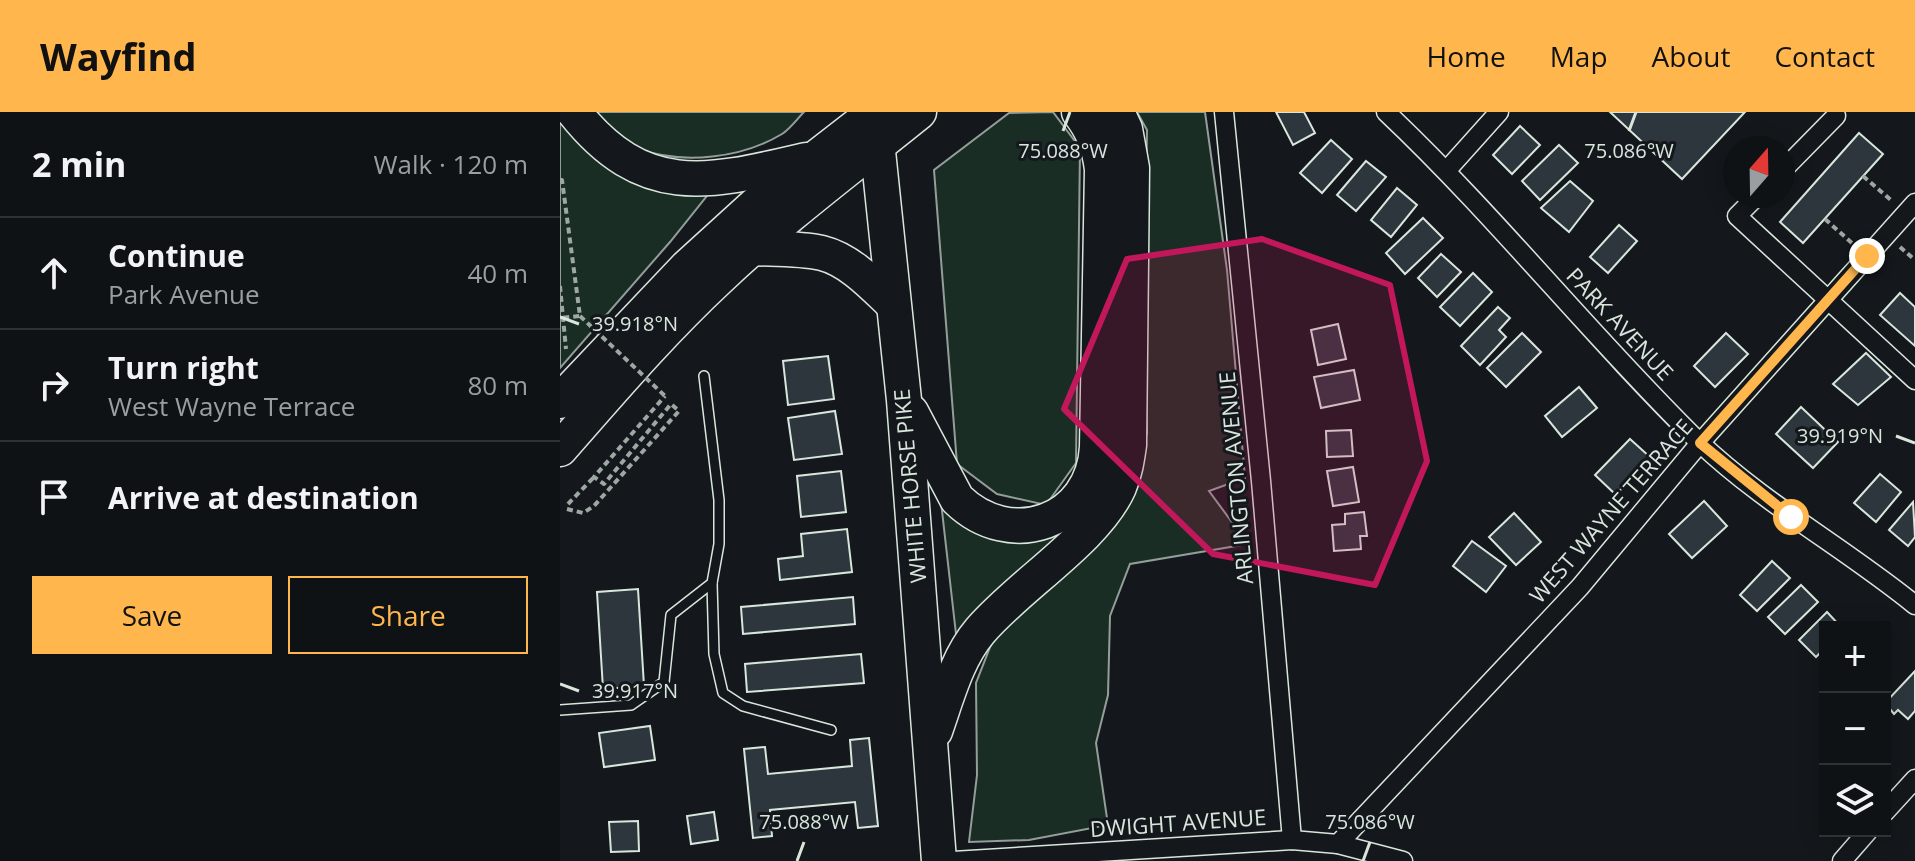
<!DOCTYPE html>
<html lang="en">
<head>
<meta charset="utf-8">
<style>
  body { margin:0; font-family:"Open Sans",sans-serif; background:#1d2022; color:#f1f3f6 }
  .controls { position:absolute; right:24px; bottom:24px; display:grid; overflow:hidden; border-radius:0px; box-shadow:0 4px 20px #0003 }
  .controls button { width:72px; height:72px; display:grid; place-items:center; padding:0; border:0; border-bottom:2px solid #2f3234; background:#0f1215; color:#f1f3f6; font:40px sans-serif }
  .compass { position:absolute; left:1163px; top:24px; width:72px; height:72px; border-radius:50%; background:#0f1215; box-shadow:0 4px 20px #0003; rotate:20deg }
  .stop { position:absolute; width:24px; height:24px; margin:-18px; border:6px solid #ffb74d; border-radius:50%; background:#fff }
  .stop.end { background:#ffb74d; border-color:#fff; box-shadow:0 2px 8px #0008 }
  .list { margin:0; padding:0; list-style:none }
  h2 { display:flex; justify-content:space-between; align-items:center; height:104px; margin:0; padding:0 32px; font-size:34px }
  h2 small { font-size:26px; font-weight:400; color:#9b9ea0 }
  .list li { display:grid; grid-template-columns:52px 1fr auto; gap:24px; align-items:center; box-sizing:border-box; height:112px; padding:0 32px; border-top:2px solid #2f3234 }
  .list b { display:block; font-size:30px; white-space:nowrap }
  .list p { margin:0; font-size:26px; white-space:nowrap; color:#9b9ea0 }
  .list em { font-size:26px; font-style:normal; color:#9b9ea0 }
  .actions { display:flex; gap:16px; padding:24px 32px }
  .actions a { flex:1; padding:18px 0; border:2px solid #ffb74d; border-radius:0px; text-align:center; font-size:28px; color:#ffb74d }
  .actions .main { background:#ffb74d; color:#111 }
  .icon { flex:none; width:44px; height:44px; fill:none; stroke:currentColor; stroke-width:2; stroke-linecap:round; stroke-linejoin:round }
  .map { position:relative; flex:none; width:1355px; height:749px; overflow:hidden }
  header { display:flex; align-items:center; gap:48px; box-sizing:border-box; height:112px; padding:0 40px; background:#ffb74d; color:#111 }
  header strong { font-size:38px }
  nav { display:flex; gap:44px; margin-inline-start:auto; font-size:28px }
  main { display:flex }
  aside { flex:1; background:#0f1215 }
  .map>svg:first-child { display:block }
</style>
</head>
<body>
<header>
<strong>Wayfind</strong>
<nav><a>Home</a><a>Map</a><a>About</a><a>Contact</a></nav>
</header>
<main>
<aside>
<h2>2 min<small>Walk · 120 m</small></h2>
<ul class="list">
<li><svg class="icon" aria-label="ahead" viewBox="0 0 24 24"><path d="M12 20V5M6 11l6-6 6 6"/></svg><div><b>Continue</b><p>Park Avenue</p></div><em>40 m</em></li>
<li><svg class="icon" aria-label="right" viewBox="0 0 24 24"><path d="M7 20v-9h11M14 6l5 5-5 5"/></svg><div><b>Turn right</b><p>West Wayne Terrace</p></div><em>80 m</em></li>
<li><svg class="icon" aria-label="arrive" viewBox="0 0 24 24"><path d="M6 21V4h12l-3 4 3 4H6"/></svg><div><b>Arrive at destination</b></div></li>
</ul>
<div class="actions"><a class="main">Save</a><a>Share</a></div>
</aside>
<div class="map">
<svg width="1355" height="749" viewBox="0 0 1355 749">
  <rect width="100%" height="100%" fill="#14181c"/>
  <g fill="#1a2d24" stroke="#939e99" stroke-width="2">
    <path d="M30 0H244C237 7 230 17 222 22 182 46 124 53 79 37 62 30 45 11 30 0Z"/>
    <polygon points="493,0 520,36 516,351 486,393 437,382 397,352 374,58 449,1"/>
    <polygon points="577,0 645,0 667,158 685,366 649,379 688,432 570,452 550,504 548,583 536,631 548,713 469,728 409,730 417,663 416,571 436,520 567,385 587,321 584,197 587,18"/>
    <polygon points="0,1 150,80 110,130 0,256"/>
    <polygon points="381,390 473,423 501,424 401,523 396,522"/>
  </g>
  <g fill="#2c363c" stroke="#d8e6dc" stroke-width="2">
    <polygon points="716,0 744,0 755,21 733,33"/>
    <polygon points="1050,0 1185,0 1122,67"/>
    <polygon points="960,14 980,33 952,62 933,43"/>
    <polygon points="1299,21 1323,42 1243,131 1220,110"/>
    <polygon points="771,28 792,47 762,81 740,61"/>
    <polygon points="999,33 1018,51 980,88 962,69"/>
    <polygon points="806,49 826,65 796,99 777,83"/>
    <polygon points="1010,69 1033,89 1009,120 981,96"/>
    <polygon points="837,76 857,93 831,125 811,108"/>
    <polygon points="863,106 883,126 845,162 826,141"/>
    <polygon points="1059,113 1077,129 1048,161 1030,145"/>
    <polygon points="881,142 901,160 877,185 858,166"/>
    <polygon points="913,161 932,180 900,214 880,195"/>
    <polygon points="1340,181 1355,195 1355,234 1320,203"/>
    <polygon points="938,195 950,206 939,218 946,225 920,253 901,234"/>
    <polygon points="778,212 786,247 758,253 751,218"/>
    <polygon points="962,221 981,240 946,275 927,256"/>
    <polygon points="1166,221 1188,242 1155,275 1134,254"/>
    <polygon points="1306,241 1331,265 1298,293 1273,272"/>
    <polygon points="268,244 274,287 228,293 223,249"/>
    <polygon points="794,258 800,288 761,296 754,265"/>
    <polygon points="1019,275 1037,296 1002,325 985,304"/>
    <polygon points="1241,295 1278,330 1253,356 1216,322"/>
    <polygon points="275,299 282,342 234,348 228,306"/>
    <polygon points="791,318 793,344 767,345 766,319"/>
    <polygon points="1070,327 1090,345 1056,383 1035,363"/>
    <polygon points="793,355 799,390 773,394 767,359"/>
    <polygon points="281,359 286,400 241,405 237,364"/>
    <polygon points="1320,362 1341,380 1316,410 1294,391"/>
    <polygon points="1144,389 1167,414 1132,446 1109,422"/>
    <polygon points="1353,390 1355,425 1348,434 1329,418"/>
    <polygon points="804,400 807,424 800,424 801,437 774,439 772,413 785,412 785,402"/>
    <polygon points="954,401 981,430 956,453 929,425"/>
    <polygon points="287,417 292,460 220,468 218,447 243,444 241,422"/>
    <polygon points="912,429 946,454 926,480 893,454"/>
    <polygon points="1212,449 1230,466 1197,499 1180,483"/>
    <polygon points="1241,473 1258,490 1225,522 1208,505"/>
    <polygon points="78,477 84,574 43,577 37,480"/>
    <polygon points="293,485 295,512 183,522 181,495"/>
    <polygon points="1267,500 1281,515 1265,515 1265,536 1256,545 1239,528"/>
    <polygon points="301,542 304,571 187,580 185,552"/>
    <polygon points="1355,559 1355,599 1348,607 1338,598 1334,602 1325,591"/>
    <polygon points="90,614 95,648 44,655 39,621"/>
    <polygon points="309,626 318,714 298,716 295,690 210,698 212,724 193,726 184,637 205,635 208,662 292,654 290,628"/>
    <polygon points="154,700 158,728 131,732 127,704"/>
    <polygon points="78,709 79,739 51,740 49,710"/>
  </g>
  <g fill="none" stroke-linecap="round" stroke-linejoin="round">
    <g stroke="#d8e6dc" stroke-width="12">
      <g id="lane">
        <polyline points="152,471 154,542 163,581 183,594 271,618"/>
        <polyline points="0,598 71,593 104,570 111,503 152,471 159,432 159,388 144,264"/>
      </g>
    </g>
    <g stroke="#d8e6dc" stroke-width="21">
      <g id="street">
        <polyline points="664,0 701,369 732,728"/>
        <path d="M826 0C936 104 1030 223 1138 329 1204 392 1285 436 1355 493"/>
        <polyline points="887,58 939,0"/>
        <polyline points="1223,58 1276,4"/>
        <polyline points="1197,84 1177,104 1355,268"/>
        <polyline points="1325,700 1355,667"/>
        <polyline points="778,732 1020,475 1140,331 1355,91"/>
        <polyline points="393,749 732,728 778,732 843,749"/>
        <polyline points="1282,749 1308,719"/>
      </g>
    </g>
    <g stroke="#d8e6dc" stroke-width="37">
      <g id="highway">
        <path d="M14 0C84 88 148 71 246 48"/>
        <polyline points="314,1 344,288 379,749"/>
        <path d="M192 136C215 137 240 136 262 141 290 148 313 173 333 192"/>
        <polyline points="0,289 127,155 194,94 315,0"/>
        <path d="M351 300 397 387C450 439 533 411 537 335L542 57C539 34 533 18 519 0"/>
        <path d="M0 337C51 279 101 220 158 167 221 107 291 55 359 0"/>
        <path d="M375 619C387 585 397 546 420 519 459 473 536 427 559 375 565 361 567 347 569 333L572 56 565 17 557 0"/>
      </g>
    </g>
    <g stroke="#9da8a2" stroke-width="4" stroke-dasharray="6 4" stroke-linecap="butt">
      <polyline points="1303,64 1332,89"/>
      <polyline points="0,68 2,68 20,204 0,206"/>
      <polyline points="1265,107 1293,132"/>
      <polyline points="1340,135 1355,148"/>
      <polyline points="8,392 34,365"/>
      <polyline points="7,397 23,401 34,394 119,299 111,292 44,372 34,365 105,284"/>
    </g>
    <use href="#lane" stroke="#14181c" stroke-width="9"/>
    <use href="#street" stroke="#14181c" stroke-width="18"/>
    <use href="#highway" stroke="#14181c" stroke-width="34"/>
    <g stroke="#9da8a2" stroke-width="4" stroke-dasharray="6 4" stroke-linecap="butt">
      <polyline points="0,174 6,237"/>
      <polyline points="20,204 105,284"/>
    </g>
  </g>
  <g fill="none" stroke-linecap="round" stroke-linejoin="round">
    <polyline stroke="#ffb74d" stroke-width="10" points="1231,405 1140,331 1307,144"/>
  </g>
  <path fill="#c2185b" fill-opacity="0.2" stroke="#c2185b" stroke-width="6" stroke-linejoin="round" d="M702 127 830 173 867 349 815 473 653 442 504 297 567 147Z"/>
  <path fill="none" stroke="#d8e6dc" stroke-width="3" d="M503 19 510 0M1069 19 1076 0M0 205 19 212M1336 324 1355 331M0 572 19 579M237 749 244 730M803 749 810 730"/>
  <g text-anchor="middle" stroke-width="6" stroke-linejoin="round" paint-order="stroke">
    <g font-size="22" fill="#d8e6dc" stroke="#14181c">
      <text transform="translate(1060 212) rotate(47)" y="8">PARK AVENUE</text>
      <text transform="translate(676 366) rotate(-95)" y="8">ARLINGTON AVENUE</text>
      <text transform="translate(350 374) rotate(-95)" y="8">WHITE HORSE PIKE</text>
      <text transform="translate(1051 399) rotate(-49)" y="8">WEST WAYNE TERRACE</text>
      <text transform="translate(618 711) rotate(-4)" y="8">DWIGHT AVENUE</text>
    </g>
  </g>
  <g font-size="20" text-anchor="middle" fill="#d8e6dc" stroke="#14181c" stroke-width="6" stroke-linejoin="round" paint-order="stroke">
    <text x="503" y="46">75.088°W</text>
    <text x="1069" y="46">75.086°W</text>
    <text x="75" y="219">39.918°N</text>
    <text x="1280" y="331">39.919°N</text>
    <text x="75" y="586">39.917°N</text>
    <text x="244" y="717">75.088°W</text>
    <text x="810" y="717">75.086°W</text>
  </g>
</svg>
<div class="controls">
<button>+</button>
<button>−</button>
<button><svg class="icon" aria-label="layers" viewBox="0 0 24 24"><path d="M12 4l9 5-9 5-9-5zM3 14l9 5 9-5"/></svg></button>
</div>
<svg class="compass" viewBox="-18 -18 36 36"><path d="M0-13l5 13h-10z" fill="#e53935"/><path d="M0 13l5-13h-10z" fill="#9b9ea0"/></svg>
<div class="stop" style="left:1231px;top:405px"></div>
<div class="stop end" style="left:1307px;top:144px"></div>
</div>
</main>
</body>
</html>
